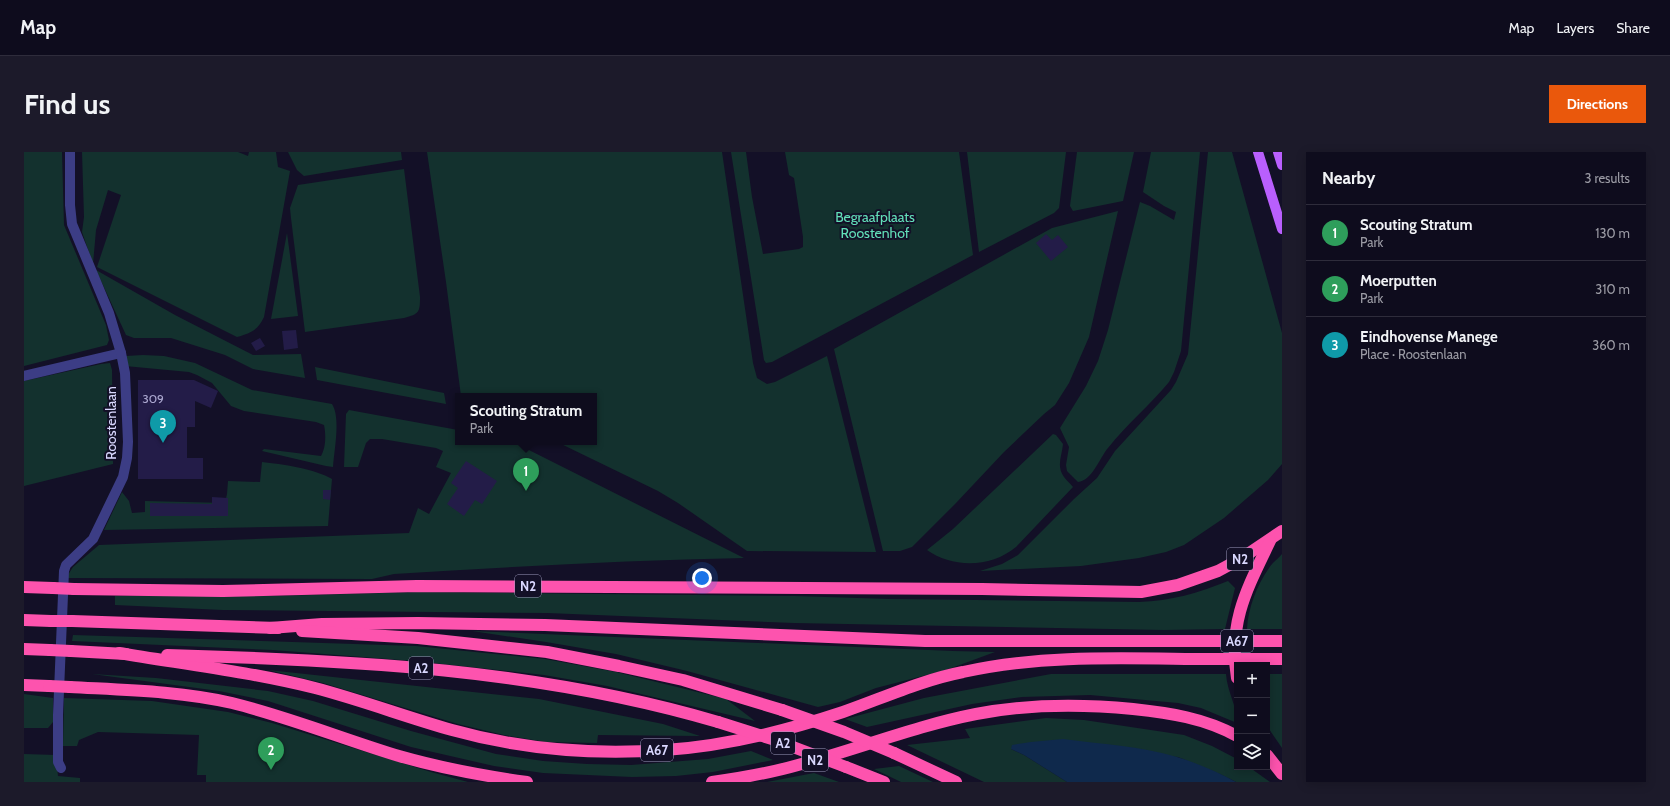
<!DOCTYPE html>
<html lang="en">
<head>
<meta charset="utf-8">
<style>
  body { margin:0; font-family:Cabin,sans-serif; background:#1c1a2a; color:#f1f3f6 }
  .controls { position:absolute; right:12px; bottom:12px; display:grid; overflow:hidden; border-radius:0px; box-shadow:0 2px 10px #0003 }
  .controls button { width:36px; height:36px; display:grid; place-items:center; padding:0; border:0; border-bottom:1px solid #2e2c3b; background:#0e0c1d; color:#f1f3f6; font:20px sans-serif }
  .you { position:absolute; left:678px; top:426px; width:14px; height:14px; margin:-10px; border:3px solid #fff; border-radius:50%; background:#1a73e8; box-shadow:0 0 0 6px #1a73e833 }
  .badge { display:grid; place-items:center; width:26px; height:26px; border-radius:50%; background:#ea580c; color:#fff; font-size:13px; font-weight:700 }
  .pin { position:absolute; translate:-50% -33px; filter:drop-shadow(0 1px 2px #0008) }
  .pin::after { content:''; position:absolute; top:21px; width:14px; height:12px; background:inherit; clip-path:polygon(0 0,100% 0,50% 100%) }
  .popup { position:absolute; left:431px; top:241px; width:142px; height:52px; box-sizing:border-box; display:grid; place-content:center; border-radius:0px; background:#0e0c1d; filter:drop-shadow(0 1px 3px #0005); font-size:13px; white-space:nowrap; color:#9b9ba4 }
  .popup b { font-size:15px; color:#f1f3f6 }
  .popup::after { content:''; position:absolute; left:50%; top:100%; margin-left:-8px; border:8px solid transparent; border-top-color:#0e0c1d }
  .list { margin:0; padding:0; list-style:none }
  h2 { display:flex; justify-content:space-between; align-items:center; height:52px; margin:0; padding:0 16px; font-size:17px }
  h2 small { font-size:13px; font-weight:400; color:#9b9ba4 }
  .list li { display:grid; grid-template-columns:26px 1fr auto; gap:12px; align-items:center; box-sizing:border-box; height:56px; padding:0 16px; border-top:1px solid #2e2c3b }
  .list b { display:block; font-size:15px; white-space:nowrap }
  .list p { margin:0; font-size:13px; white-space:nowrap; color:#9b9ba4 }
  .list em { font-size:13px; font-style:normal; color:#9b9ba4 }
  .icon { flex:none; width:22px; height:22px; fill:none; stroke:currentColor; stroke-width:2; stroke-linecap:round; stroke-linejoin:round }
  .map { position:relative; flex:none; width:1258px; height:630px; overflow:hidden; border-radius:0px }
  header { display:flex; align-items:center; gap:24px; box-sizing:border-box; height:56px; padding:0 20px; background:#0e0c1d; border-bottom:1px solid #2e2c3b }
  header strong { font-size:19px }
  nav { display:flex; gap:22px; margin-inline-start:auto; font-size:14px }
  .intro { display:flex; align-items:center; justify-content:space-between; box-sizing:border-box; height:96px; padding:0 24px }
  h1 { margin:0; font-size:28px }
  .button { padding:10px 18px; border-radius:0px; background:#ea580c; color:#fff; font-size:14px; font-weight:700 }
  main { display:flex; gap:24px; padding:0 24px }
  aside { flex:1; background:#0e0c1d; border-radius:0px; box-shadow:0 2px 10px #0003 }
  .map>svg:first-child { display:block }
</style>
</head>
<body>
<header>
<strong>Map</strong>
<nav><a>Map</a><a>Layers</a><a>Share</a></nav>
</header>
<div class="intro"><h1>Find us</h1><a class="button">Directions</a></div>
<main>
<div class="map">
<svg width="1258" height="630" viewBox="0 0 1258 630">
  <rect width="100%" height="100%" fill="#131027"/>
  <g fill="#13312e">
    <polygon points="0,0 38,0 40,73 82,173 85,188 83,193 0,214"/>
    <path d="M58 0H214L224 4 225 0H252L254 15 266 19 240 165C234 178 227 181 213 185L73 115 97 43 84 38 72 78 69 112 58 80 60 65Z"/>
    <polygon points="264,0 377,0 378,8 280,24 273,18"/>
    <polygon points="403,0 698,0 729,211 733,226 743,232 751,230 803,204 852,400 723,399 654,351 634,339 533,290 570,290 570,244 437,244 422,130"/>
    <polygon points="707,0 722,0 728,45 739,102 775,97 779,95 779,85 770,26 765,23 761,0 935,0 949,103 748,210 742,211 740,208"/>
    <polygon points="943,0 1042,0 1035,56 1030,61 955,100"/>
    <polygon points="1053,0 1110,0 1099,49 1049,59 1046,54"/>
    <path d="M1127 0H1176L1157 199 1150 220 1145 230C1126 253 1102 273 1084 296 1076 305 1068 329 1054 330L1043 319 1042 313 1045 295 1036 276 1062 234 1074 209 1084 178 1116 50 1126 54 1150 68 1152 60 1140 54 1119 40Z"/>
    <polygon points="1184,0 1208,0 1258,181 1258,312 1244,328 1200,366 1160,393 1142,400 1115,406 1057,414 956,419 978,412 994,403 1050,347 1073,326 1091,299 1147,238 1152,230 1164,202"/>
    <path d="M380 17 396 145C396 160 395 162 380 166L281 180 267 66 266 56 274 33Z"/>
    <polygon points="1094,59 1065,185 1045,231 1031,253 1020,262 980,300 932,351 888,395 876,399 859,399 810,197 1028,76"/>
    <polygon points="263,81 274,164 247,167"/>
    <polygon points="72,118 151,163 229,203 277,202 281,226 229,217 201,203 147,186 110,186 102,183"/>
    <path d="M119 203 140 204 171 211 228 238 308 252C317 266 310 299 309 315L302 314 238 299 240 297 297 304C302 296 302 282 300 273L292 270 220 259 207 254 188 231 173 223 165 220 101 214 102 204Z"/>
    <polygon points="86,211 88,218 89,312 0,334 0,229 77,212"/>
    <polygon points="291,215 420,241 422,252 293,228"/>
    <path d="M325 258 434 278V290H489L720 406C604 408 487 415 370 422L348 427 42 426 49 415 75 393 385 381 394 356 405 362 427 321 412 315 419 299 412 296 358 287H346L342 291 334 315H320L322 262Z"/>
    <path d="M1029 282 1032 283 1039 292C1038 304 1032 314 1040 325 1042 328 1046 331 1049 335L992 395C967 416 928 416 903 398L929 377Z"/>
    <path d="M238 310C257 312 292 317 308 327L304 374 80 378 98 340 105 349 108 361 121 360V349L201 351 203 342 204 329 236 330Z"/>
    <path d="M1258 402V477H1223C1224 456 1233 433 1245 416 1248 411 1254 407 1258 402Z"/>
    <path d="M1204 429 1211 436 1201 477 1140 478 770 471 523 461 199 458 91 453V444H251L394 440 771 444 865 447 1115 450C1147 449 1174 441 1204 429Z"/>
    <polygon points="448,479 929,499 971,500 922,518 852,536 816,550 794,555 663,519 592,502 522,490"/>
    <polygon points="49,483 392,494 521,507 592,520 702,547 731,569 583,534 520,523 390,509 249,498 48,489"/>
    <polygon points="244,518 515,547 639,572 676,584 574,583 573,591 522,590 480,583 434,572 299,531"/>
    <polygon points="68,522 132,526 244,539 289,549 387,579 472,602 519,609 563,612 607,613 684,607 727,599 749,608 689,620 652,624 608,625 519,621 470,614 387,595 244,549 195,539"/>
    <path d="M1027 522H1202C1203 539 1213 554 1213 571L1177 556 1154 551 1066 543 998 545 948 552 843 575 821 567 900 546Z"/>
    <polygon points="1243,522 1258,522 1258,596 1243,574"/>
    <polygon points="0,542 29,546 29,570 24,576 0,576"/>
    <polygon points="40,546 128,549 204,560 248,571 407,620 444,630 182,630 182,623 173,623 175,583 74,580 55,588 53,594 39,594"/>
    <polygon points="1022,566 1060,568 1160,583 1188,594 1213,607 1213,615 1225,615 1246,630 1212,630 1198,623 1154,605 987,597 1000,603 1043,630 960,630 883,593 946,586 941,577"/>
    <polygon points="0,602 32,603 34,624 56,626 56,630 0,630"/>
    <polygon points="875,614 909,630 877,630 850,617"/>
    <polygon points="790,621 815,630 743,630"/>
  </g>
  <path fill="#0f294c" d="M1039 587C1077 592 1116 594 1153 605 1173 611 1194 620 1212 630H1043L1000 603 987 597 988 593 1007 590Z"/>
  <g fill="#231c48">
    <polygon points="1022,82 1028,88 1034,83 1044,95 1027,109 1012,91"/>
    <polygon points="272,178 274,196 260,198 258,179"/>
    <polygon points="236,186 241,194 232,199 227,191"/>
    <polygon points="114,228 170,228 194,239 187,256 171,249 171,275 163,275 163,306 179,306 179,327 114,327"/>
    <polygon points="442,309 473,329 458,352 451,348 440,364 423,352 434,336 427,331"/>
    <polygon points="299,338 307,338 306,348 299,347"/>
    <polygon points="188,345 204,346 204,364 126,364 126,351 188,352"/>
  </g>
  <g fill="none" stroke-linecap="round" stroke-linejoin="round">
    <g stroke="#3c3d85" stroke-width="10">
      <polyline points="0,224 97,201"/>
      <polyline points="37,616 34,610 34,563 40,419 42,413 69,387 99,325 103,306 104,290 101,221 97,201 85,161 48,72 46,53 46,0"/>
    </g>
    <g stroke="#b95ffd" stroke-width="10">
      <polyline points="1234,0 1258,77"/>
      <polyline points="1254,0 1258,13"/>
    </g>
    <g stroke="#fd53ae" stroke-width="12">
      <polyline points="0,435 29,436"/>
      <polyline points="50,437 199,439 393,434 958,437 1117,440 1154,433 1194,419 1218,406 1258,379"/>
      <polyline points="0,468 27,469"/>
      <polyline points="48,469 254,476"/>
      <polyline points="246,476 298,472 394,471 521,473 901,489 1170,489"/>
      <polyline points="278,479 394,486 523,500 595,514 659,528 758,558"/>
      <polyline points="0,497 26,498"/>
      <polyline points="47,499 102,502"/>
      <path d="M95 501C160 512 227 520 291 536 337 548 382 565 428 578 496 597 570 603 641 598 701 594 762 579 819 560 859 546 898 528 939 520 1015 503 1093 506 1170 507"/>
      <path d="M143 503C328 508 514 517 694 570"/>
      <path d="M1213 526C1204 470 1223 437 1246 389"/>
      <polyline points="0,533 25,534"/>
      <path d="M46 535C100 538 156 539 208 551 265 565 319 587 375 604 417 616 460 624 503 630"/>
      <polyline points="870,601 932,630"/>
      <polyline points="1243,603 1258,622"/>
      <polyline points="822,615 860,630"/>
      <path d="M688 630C717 626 746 621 774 613 834 597 891 574 952 562 1004 552 1056 552 1109 557 1146 561 1180 566 1213 584"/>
    </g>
    <g stroke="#fd53ae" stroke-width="12">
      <polyline points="29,436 50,437"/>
      <polyline points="27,469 48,469"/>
      <polyline points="1170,489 1257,489"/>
      <polyline points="26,498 47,499"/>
      <polyline points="1170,507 1257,507"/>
      <polyline points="25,534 46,535"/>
      <polyline points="758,558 820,580 870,601"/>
      <polyline points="694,570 748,587 822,615"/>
    </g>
  </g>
  <g text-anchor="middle" stroke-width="4" stroke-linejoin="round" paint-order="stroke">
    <g font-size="12" fill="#aca8d0">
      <text x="129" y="251">309</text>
    </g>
    <g fill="#131027" stroke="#9e9bbe" stroke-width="1">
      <rect x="1203" y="396" width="26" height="22" rx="3"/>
      <rect x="491" y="423" width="26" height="22" rx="3"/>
      <rect x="1197" y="478" width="32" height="22" rx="3"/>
      <rect x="385" y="505" width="24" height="22" rx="3"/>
      <rect x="747" y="580" width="24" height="22" rx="3"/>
      <rect x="617" y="587" width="32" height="22" rx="3"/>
      <rect x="778" y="597" width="26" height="22" rx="3"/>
    </g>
    <g font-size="13" font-weight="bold" fill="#d9d7fe">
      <text x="1216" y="412">N2</text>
      <text x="504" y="439">N2</text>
      <text x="1213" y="494">A67</text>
      <text x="397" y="521">A2</text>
      <text x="759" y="596">A2</text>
      <text x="633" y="603">A67</text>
      <text x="791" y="613">N2</text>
    </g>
    <g font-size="14" fill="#62dfb9" stroke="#131027">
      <text x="851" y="70">Begraafplaats<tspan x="851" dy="16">Roostenhof</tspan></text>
    </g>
    <g font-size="14" fill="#d9d7fe" stroke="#131027">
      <text transform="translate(87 271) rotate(-90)" y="5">Roostenlaan</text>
    </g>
  </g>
</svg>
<div class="controls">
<button>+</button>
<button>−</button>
<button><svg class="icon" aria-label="layers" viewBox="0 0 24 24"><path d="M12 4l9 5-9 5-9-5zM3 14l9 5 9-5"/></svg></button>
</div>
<div class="you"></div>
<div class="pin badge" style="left:502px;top:339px;background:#2e9e5b">1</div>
<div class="popup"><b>Scouting Stratum</b>Park</div>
<div class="pin badge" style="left:247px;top:618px;background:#2e9e5b">2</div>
<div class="pin badge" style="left:139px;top:291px;background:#0f9aa8">3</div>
</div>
<aside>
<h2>Nearby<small>3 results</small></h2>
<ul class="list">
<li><span class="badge" style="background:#2e9e5b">1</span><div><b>Scouting Stratum</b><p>Park</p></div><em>130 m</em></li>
<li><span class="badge" style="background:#2e9e5b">2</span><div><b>Moerputten</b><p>Park</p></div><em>310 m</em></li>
<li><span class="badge" style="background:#0f9aa8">3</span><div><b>Eindhovense Manege</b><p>Place · Roostenlaan</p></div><em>360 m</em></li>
</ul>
</aside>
</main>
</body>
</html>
